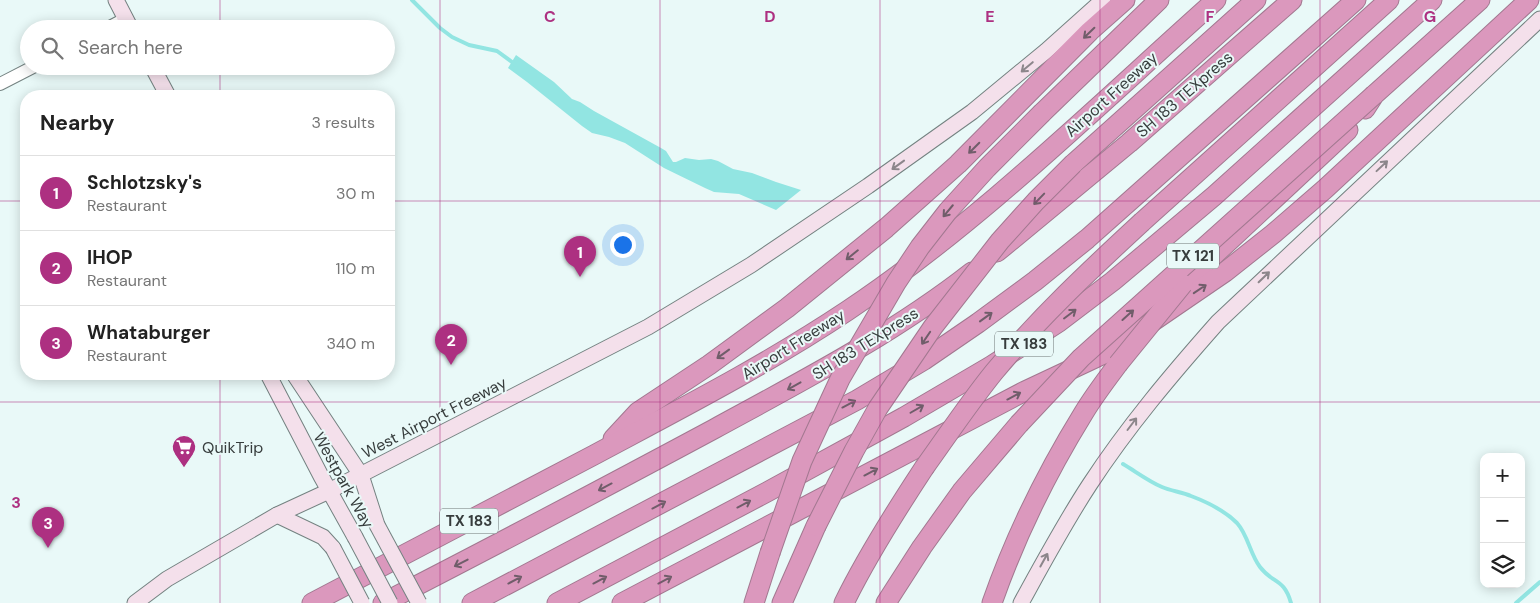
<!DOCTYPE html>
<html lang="en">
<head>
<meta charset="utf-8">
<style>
  body { margin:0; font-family:"DM Sans",sans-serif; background:#f6f6f6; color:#222 }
  .controls { position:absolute; right:15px; bottom:15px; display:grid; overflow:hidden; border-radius:10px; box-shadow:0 2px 12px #0003 }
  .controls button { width:45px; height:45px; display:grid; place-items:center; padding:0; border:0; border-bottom:1px solid #e0e0e0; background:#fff; color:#222; font:25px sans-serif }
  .you { position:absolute; left:622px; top:244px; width:18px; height:18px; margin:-12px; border:4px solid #fff; border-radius:50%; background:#1a73e8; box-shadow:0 0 0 8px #1a73e833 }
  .badge { display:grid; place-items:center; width:32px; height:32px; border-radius:50%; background:#ad3081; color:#fff; font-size:16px; font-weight:700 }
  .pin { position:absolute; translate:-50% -41px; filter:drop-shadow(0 1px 2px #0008) }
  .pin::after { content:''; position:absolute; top:26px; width:18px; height:15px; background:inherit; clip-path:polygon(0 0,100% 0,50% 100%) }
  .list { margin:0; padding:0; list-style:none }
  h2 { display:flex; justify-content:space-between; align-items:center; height:65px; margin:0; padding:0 20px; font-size:21px }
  h2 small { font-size:16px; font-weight:400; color:#767676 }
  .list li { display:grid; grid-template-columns:32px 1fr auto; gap:15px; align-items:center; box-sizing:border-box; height:75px; padding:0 20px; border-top:1px solid #e0e0e0 }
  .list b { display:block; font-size:19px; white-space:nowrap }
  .list p { margin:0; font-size:16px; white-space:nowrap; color:#767676 }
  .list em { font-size:16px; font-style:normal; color:#767676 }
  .icon { flex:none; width:28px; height:28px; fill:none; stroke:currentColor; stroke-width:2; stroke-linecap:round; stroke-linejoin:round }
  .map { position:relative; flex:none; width:1540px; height:603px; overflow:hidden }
  .search { position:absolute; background:#fff; box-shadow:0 2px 12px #0003; left:20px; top:20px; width:375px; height:55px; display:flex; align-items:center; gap:12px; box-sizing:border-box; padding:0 18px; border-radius:28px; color:#767676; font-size:19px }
  .panel { position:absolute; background:#fff; box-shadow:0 2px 12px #0003; left:20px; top:90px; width:375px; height:290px; border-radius:20px }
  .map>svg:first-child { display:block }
</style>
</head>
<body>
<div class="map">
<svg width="1540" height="603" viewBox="0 0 1540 603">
  <rect width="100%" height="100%" fill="#e9f9f8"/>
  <polygon fill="#92e5e2" points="516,55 554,82 572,99 580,102 594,111 661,148 666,151 673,162 676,162 685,158 699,160 711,159 718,161 733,169 752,173 776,182 801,190 776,210 739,194 714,192 705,188 664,168 625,143 609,137 592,133 582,126 527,82 508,68"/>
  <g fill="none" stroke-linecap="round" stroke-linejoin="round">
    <g stroke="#92e5e2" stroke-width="4">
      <polyline points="412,0 440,28 452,37 469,45 497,51 516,65"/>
      <path d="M1123 464C1135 471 1148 481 1162 487 1171 491 1182 492 1191 496 1207 502 1225 511 1237 523 1248 535 1250 554 1260 567 1273 584 1284 578 1291 603"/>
      <polyline points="1516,603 1540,582"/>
    </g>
    <g stroke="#748281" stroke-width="14">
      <g id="tertiary">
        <polyline points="106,29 125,19"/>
        <polyline points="0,84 35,66"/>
      </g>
    </g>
    <g stroke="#748281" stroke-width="17">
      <g id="secondary">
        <polyline points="116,0 131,29"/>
        <polyline points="152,66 168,96"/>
        <polyline points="268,374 321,476 355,537"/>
        <polyline points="294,374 361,475 377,525"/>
        <polyline points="277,515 323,537 333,548"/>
        <polyline points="135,603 167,579 277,515 329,491 648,327 751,265 868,186 972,112 1046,51 1103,0"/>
        <path d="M1021 603C1043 563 1065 522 1090 484 1128 426 1172 374 1218 322L1540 19"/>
      </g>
    </g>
    <g stroke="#a27890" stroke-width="21">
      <g id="motorway">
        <polyline points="1365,109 1374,95 1480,0"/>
        <polyline points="1042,113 1159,0"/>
        <polyline points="1073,164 1256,0"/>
        <polyline points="1142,222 1389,0"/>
        <polyline points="997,252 1129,143 1292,0"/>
        <polyline points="1183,284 1348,130"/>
        <polyline points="613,439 638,412 709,365 787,308 886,228 958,164 1090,31 1125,0"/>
        <path d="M312 603C406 554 500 504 594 455 680 409 766 365 847 311 980 222 1097 106 1216 0"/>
        <path d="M383 603C494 546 604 488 714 429 802 381 893 334 972 272"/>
        <polyline points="472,603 857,400 924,360 978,323 1035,281 1087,239 1356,0"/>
        <polyline points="557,603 767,492 904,417 991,366 1059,322 1113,281 1214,196 1432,0"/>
        <polyline points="622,603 1025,391 1108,352 1225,272 1273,234 1325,189 1529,0"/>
        <polyline points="754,603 770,553"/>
        <polyline points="782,603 816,526"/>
        <path d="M844 603C867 556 895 512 924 468"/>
        <polyline points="886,603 922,547 962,491 1019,424"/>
        <path d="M992 603C1015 537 1046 474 1083 414 1093 397 1106 380 1118 364"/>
      </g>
    </g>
    <use href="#tertiary" stroke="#fff" stroke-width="12"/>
    <use href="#secondary" stroke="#f4e0eb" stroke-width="15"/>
    <use href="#motorway" stroke="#db98bd" stroke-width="19"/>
    <g stroke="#748281" stroke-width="17" stroke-linecap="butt">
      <g id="secondary-bridge">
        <polyline points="377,525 419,603"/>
        <polyline points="355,537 390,603"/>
        <polyline points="333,548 362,603"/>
      </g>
    </g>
    <g stroke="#a27890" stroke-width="21" stroke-linecap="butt">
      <g id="motorway-bridge">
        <polyline points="1118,364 1183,284"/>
        <polyline points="1019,424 1081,358 1374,95"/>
        <path d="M924 468C947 436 969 403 994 372 1039 318 1090 270 1142 222"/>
        <polyline points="816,526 854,451 878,408 933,327 1000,241 1036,201 1073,164"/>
        <polyline points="770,553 802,461 840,379 896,283 920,247 948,211 987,168 1042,113"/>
      </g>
    </g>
    <use href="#secondary-bridge" stroke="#f4e0eb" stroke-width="15"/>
    <use href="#motorway-bridge" stroke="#db98bd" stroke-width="19"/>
  </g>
  <defs><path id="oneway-shaft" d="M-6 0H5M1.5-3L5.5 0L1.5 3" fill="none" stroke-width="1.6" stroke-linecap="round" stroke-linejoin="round" transform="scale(1.25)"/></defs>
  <g stroke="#705d6a">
    <use href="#oneway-shaft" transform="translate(1089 33) rotate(136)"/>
    <use href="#oneway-shaft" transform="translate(974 148) rotate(135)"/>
    <use href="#oneway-shaft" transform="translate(1039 199) rotate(134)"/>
    <use href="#oneway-shaft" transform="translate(948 211) rotate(130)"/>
    <use href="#oneway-shaft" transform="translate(852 255) rotate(141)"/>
    <use href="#oneway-shaft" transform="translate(1200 289) rotate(-34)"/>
    <use href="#oneway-shaft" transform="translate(1070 314) rotate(-37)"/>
    <use href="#oneway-shaft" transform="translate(1128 315) rotate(-42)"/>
    <use href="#oneway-shaft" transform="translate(986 317) rotate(-36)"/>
    <use href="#oneway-shaft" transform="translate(926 338) rotate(124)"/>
    <use href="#oneway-shaft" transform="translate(723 354) rotate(144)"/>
    <use href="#oneway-shaft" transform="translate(794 386) rotate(151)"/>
    <use href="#oneway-shaft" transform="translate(1014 396) rotate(-28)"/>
    <use href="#oneway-shaft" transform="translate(849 404) rotate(-28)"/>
    <use href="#oneway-shaft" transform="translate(917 409) rotate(-30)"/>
    <use href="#oneway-shaft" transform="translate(871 472) rotate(-28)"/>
    <use href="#oneway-shaft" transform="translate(605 487) rotate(152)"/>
    <use href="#oneway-shaft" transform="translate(744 504) rotate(-28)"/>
    <use href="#oneway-shaft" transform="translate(659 505) rotate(-28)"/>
    <use href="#oneway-shaft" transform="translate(461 563) rotate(153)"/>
    <use href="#oneway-shaft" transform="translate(515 580) rotate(-28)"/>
    <use href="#oneway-shaft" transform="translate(600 580) rotate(-28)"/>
    <use href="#oneway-shaft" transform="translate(665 580) rotate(-28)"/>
  </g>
  <g stroke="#8c868b">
    <use href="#oneway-shaft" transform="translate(1027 67) rotate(140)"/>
    <use href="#oneway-shaft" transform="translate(898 165) rotate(144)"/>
    <use href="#oneway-shaft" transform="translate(1382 166) rotate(-43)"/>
    <use href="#oneway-shaft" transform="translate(1264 277) rotate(-44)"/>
    <use href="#oneway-shaft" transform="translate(1132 424) rotate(-53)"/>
    <use href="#oneway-shaft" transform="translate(1044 560) rotate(-61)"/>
  </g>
  <path fill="none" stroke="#ad3081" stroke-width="1" stroke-opacity="0.55" d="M220 0V29M440 0V603M660 0V603M880 0V603M1100 0V603M1320 0V603M220 66V96M0 201H26M389 201H1540M220 374V603M0 402H1540"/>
  <defs>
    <g id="supermarket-pin" transform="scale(1.25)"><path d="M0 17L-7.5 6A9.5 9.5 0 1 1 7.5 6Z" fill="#ad3081" stroke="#e9f9f8"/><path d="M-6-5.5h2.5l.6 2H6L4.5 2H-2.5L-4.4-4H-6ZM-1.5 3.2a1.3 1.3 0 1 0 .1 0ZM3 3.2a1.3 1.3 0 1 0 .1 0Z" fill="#fff"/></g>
  </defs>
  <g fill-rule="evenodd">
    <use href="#supermarket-pin" x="184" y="447"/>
  </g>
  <g text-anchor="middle" stroke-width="4" stroke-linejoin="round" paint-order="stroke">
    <g fill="#e9f9f8" stroke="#6c7575" stroke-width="1">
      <rect x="1167" y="243.5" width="52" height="25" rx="4"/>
      <rect x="995" y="331.5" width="58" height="25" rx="4"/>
      <rect x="440" y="508.5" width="58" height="25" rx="4"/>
    </g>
    <g font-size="15" font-weight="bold" fill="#373d3d">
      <text x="1193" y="261">TX 121</text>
      <text x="1024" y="349">TX 183</text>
      <text x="469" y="526">TX 183</text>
    </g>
    <g font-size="16" fill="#373d3d" stroke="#e9f9f8">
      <text transform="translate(1111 94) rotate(-42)" y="6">Airport Freeway</text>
      <text transform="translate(1184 94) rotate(-41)" y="6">SH 183 TEXpress</text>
      <text transform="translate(865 343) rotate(-32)" y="6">SH 183 TEXpress</text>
      <text transform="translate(793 344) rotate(-32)" y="6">Airport Freeway</text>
      <text transform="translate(434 417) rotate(-27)" y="6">West Airport Freeway</text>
      <text transform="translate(344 480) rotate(61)" y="6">Westpark Way</text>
    </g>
    <g font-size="16" fill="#373d3d" stroke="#e9f9f8" text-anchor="start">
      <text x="202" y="453">QuikTrip</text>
    </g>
  </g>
  <g font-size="16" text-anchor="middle" font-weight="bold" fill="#ad3081" stroke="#e9f9f8" stroke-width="4" stroke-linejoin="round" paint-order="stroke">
    <text x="550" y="22">C</text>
    <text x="770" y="22">D</text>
    <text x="990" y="22">E</text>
    <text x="1210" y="22">F</text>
    <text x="1430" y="22">G</text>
    <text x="16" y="508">3</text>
  </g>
</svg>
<div class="controls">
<button>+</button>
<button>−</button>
<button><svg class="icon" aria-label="layers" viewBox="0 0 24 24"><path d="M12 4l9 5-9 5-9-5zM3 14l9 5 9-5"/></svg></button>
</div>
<div class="you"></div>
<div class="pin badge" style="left:580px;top:277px">1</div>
<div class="pin badge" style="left:451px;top:365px">2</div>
<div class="pin badge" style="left:48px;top:548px">3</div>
<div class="search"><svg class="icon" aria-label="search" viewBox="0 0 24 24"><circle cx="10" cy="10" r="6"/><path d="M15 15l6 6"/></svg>Search here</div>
<section class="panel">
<h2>Nearby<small>3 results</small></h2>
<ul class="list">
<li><span class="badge">1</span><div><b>Schlotzsky's</b><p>Restaurant</p></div><em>30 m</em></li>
<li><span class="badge">2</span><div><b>IHOP</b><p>Restaurant</p></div><em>110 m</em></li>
<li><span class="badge">3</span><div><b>Whataburger</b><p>Restaurant</p></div><em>340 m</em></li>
</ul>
</section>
</div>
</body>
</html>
